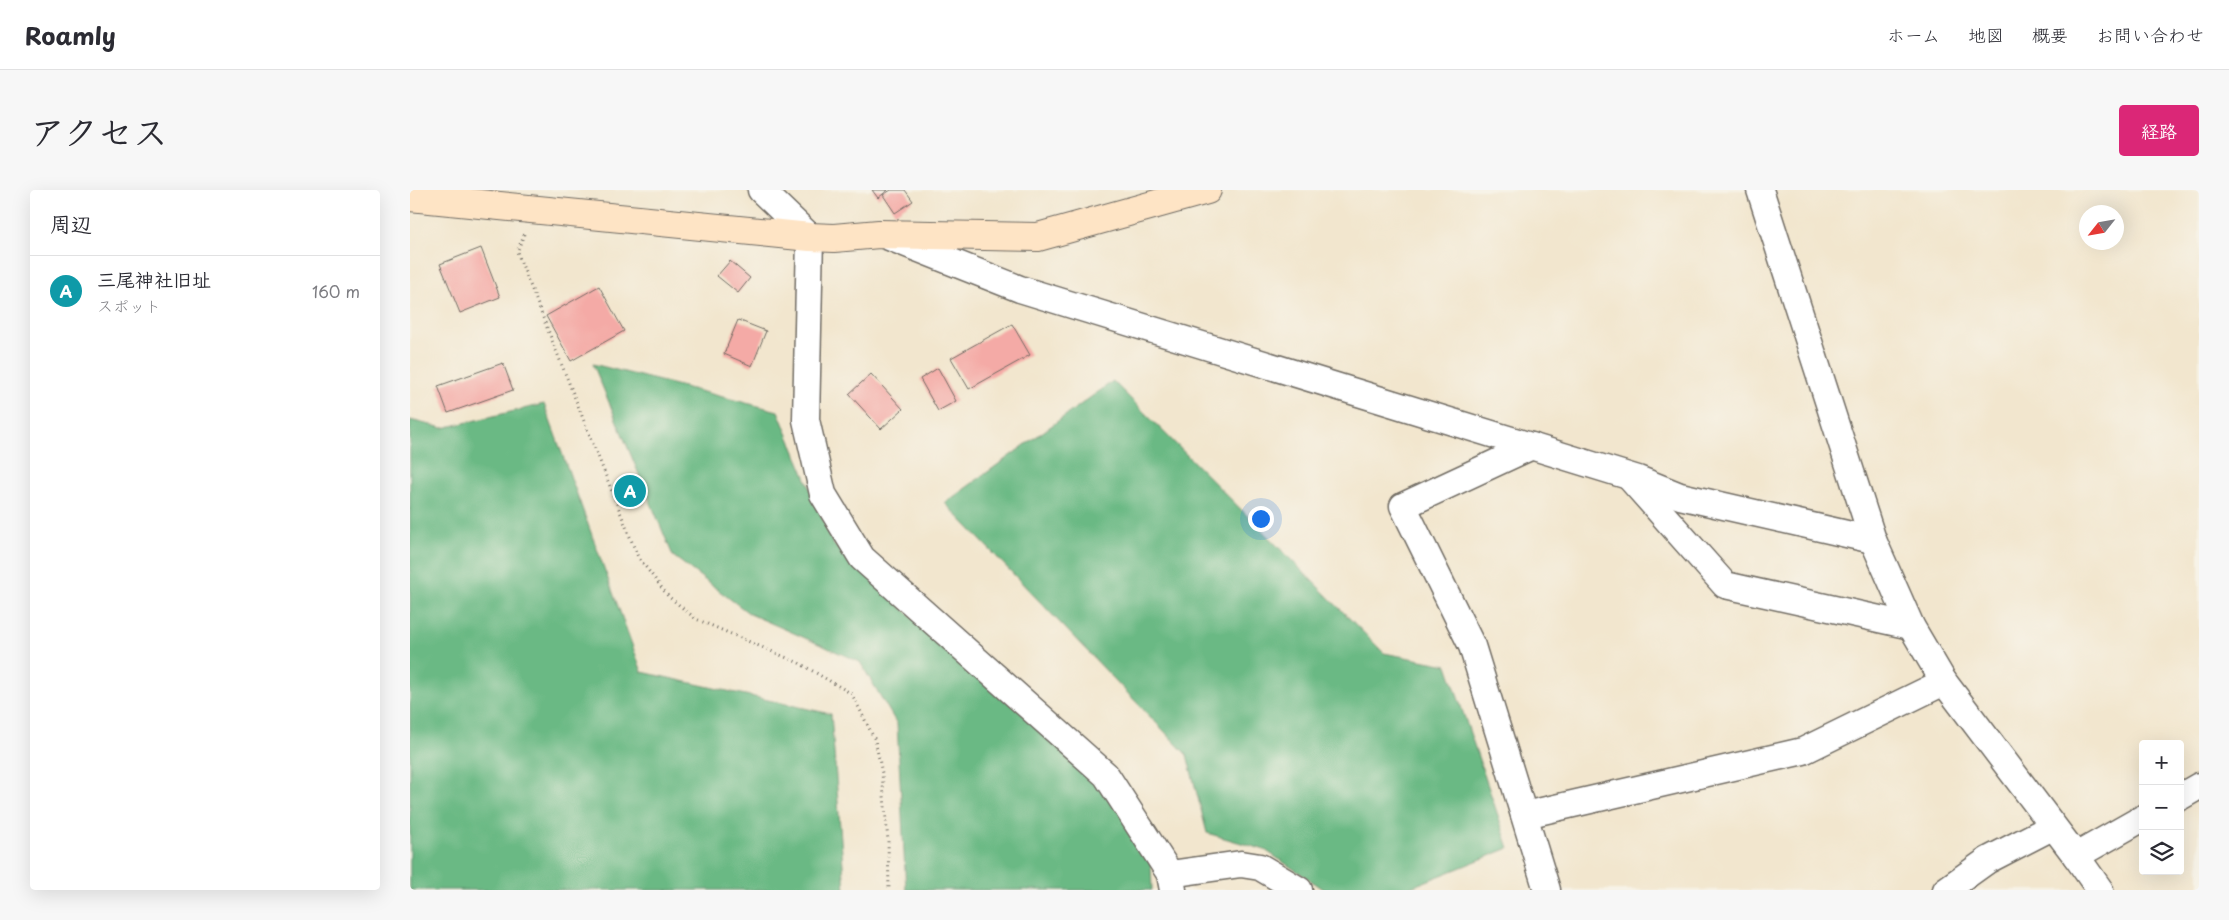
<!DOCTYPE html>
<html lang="ja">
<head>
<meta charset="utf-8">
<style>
  body { margin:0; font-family:"Playpen Sans","Klee One",sans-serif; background:#f7f7f7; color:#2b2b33 }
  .controls { position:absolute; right:15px; bottom:15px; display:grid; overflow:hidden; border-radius:5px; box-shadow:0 5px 20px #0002 }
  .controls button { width:45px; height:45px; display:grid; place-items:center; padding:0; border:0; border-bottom:1px solid #e1e1e2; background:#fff; color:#2b2b33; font:25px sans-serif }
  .compass { position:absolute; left:1669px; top:15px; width:45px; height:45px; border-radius:50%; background:#fff; box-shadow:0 5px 20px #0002; rotate:239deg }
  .you { position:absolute; left:850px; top:328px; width:18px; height:18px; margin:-12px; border:4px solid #fff; border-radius:50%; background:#1a73e8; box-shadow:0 0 0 8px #1a73e833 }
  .badge { display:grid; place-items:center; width:32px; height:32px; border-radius:50%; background:#db2777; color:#fff; font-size:16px; font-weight:700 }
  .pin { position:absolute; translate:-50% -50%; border:2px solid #fff; box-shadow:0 1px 5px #0006 }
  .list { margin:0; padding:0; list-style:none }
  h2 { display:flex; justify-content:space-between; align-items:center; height:65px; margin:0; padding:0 20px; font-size:21px }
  h2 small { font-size:16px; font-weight:400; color:#7c7c81 }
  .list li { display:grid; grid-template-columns:32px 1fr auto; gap:15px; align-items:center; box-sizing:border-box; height:70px; padding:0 20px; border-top:1px solid #e1e1e2 }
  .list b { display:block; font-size:19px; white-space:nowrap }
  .list p { margin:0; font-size:16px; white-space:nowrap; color:#7c7c81 }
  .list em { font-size:16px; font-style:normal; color:#7c7c81 }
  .icon { flex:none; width:28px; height:28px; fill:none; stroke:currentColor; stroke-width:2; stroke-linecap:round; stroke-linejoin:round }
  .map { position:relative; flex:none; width:1789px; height:700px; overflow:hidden; border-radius:5px }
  header { display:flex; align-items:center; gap:30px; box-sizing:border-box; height:70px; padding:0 25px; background:#fff; border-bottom:1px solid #e1e1e2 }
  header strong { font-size:24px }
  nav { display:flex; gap:28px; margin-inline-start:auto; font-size:18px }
  .intro { display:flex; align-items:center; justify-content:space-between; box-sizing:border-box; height:120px; padding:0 30px }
  h1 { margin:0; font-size:35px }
  .button { padding:12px 22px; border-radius:5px; background:#db2777; color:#fff; font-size:18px; font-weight:700 }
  main { display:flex; gap:30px; padding:0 30px }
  aside { flex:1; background:#fff; border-radius:5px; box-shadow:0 5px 20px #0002 }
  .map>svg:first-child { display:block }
</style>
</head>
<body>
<header>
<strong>Roamly</strong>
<nav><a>ホーム</a><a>地図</a><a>概要</a><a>お問い合わせ</a></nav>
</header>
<div class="intro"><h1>アクセス</h1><a class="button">経路</a></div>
<main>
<aside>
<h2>周辺<small></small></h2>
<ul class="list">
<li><span class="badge" style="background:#0f9aa8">A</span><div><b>三尾神社旧址</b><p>スポット</p></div><em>160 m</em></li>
</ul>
</aside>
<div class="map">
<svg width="1789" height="700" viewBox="0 0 1789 700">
  <rect width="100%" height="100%" fill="#f7f3e8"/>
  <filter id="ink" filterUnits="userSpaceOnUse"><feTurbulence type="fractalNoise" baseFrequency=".02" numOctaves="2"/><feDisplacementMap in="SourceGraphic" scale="10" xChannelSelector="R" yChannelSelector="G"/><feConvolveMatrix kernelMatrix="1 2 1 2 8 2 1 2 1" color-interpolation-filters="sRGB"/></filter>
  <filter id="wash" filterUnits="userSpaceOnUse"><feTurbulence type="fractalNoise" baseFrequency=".0096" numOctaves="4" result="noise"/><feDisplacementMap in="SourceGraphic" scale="20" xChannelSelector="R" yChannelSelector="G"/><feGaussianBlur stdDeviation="1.12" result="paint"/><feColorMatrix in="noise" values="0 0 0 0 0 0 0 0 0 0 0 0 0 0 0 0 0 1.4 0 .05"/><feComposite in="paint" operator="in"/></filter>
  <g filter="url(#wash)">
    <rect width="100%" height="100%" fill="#f2e6ce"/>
    <g fill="#6bb984" stroke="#4b7258">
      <polygon points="183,174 368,221 423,354 534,457 676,559 740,651 742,700 496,700 487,534 450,472 340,424 263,366"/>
      <polygon points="703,191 974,463 1037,475 1099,658 994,700 915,700 855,660 797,643 777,565 535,313"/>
      <polygon points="134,214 232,482 421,524 435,700 0,700 0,230 33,238"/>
    </g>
    <g id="blocks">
      <g fill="#f4aaa6">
        <polygon points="462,0 478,0 468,8"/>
        <polygon points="481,0 495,0 503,11 485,23 473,5"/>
        <polygon points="71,58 90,107 50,123 30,74"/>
        <polygon points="320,71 340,88 328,103 307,86"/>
        <polygon points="189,96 214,141 161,171 136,126"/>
        <polygon points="328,130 356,141 342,176 314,164"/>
        <polygon points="602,134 620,165 559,199 541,168"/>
        <polygon points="93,173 103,200 38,223 28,196"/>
        <polygon points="528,178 546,211 528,221 510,189"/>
        <polygon points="461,184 493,219 471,239 439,204"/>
      </g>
    </g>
  </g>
  <g filter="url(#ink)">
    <use href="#blocks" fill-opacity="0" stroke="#716c64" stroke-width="1"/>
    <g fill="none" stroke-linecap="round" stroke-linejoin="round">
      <g stroke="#716c64" stroke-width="29">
        <g id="street">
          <polyline points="351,0 400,47 396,230 413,304 452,368 696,585 760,684 763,700"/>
          <polyline points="1350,0 1463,350 1501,436 1534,492 1666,666 1690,700"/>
          <polyline points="474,45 610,99 1228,289 1270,306 1463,350"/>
          <polyline points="1122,256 993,316 1062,456 1137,700"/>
          <polyline points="1221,289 1315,395 1501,436"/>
          <polyline points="1770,607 1789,596"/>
          <polyline points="1115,625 1393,561 1534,492"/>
          <polyline points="1666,666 1733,628"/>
          <polyline points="760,684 831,674 850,677 889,700"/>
          <polyline points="1536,700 1578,670 1642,637"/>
        </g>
      </g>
      <g stroke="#716c64" stroke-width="30">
        <polyline id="secondary" points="0,7 400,47 424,48 469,44 628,47 797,0"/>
      </g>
      <polyline stroke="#716c64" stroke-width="3" stroke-dasharray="1 4" stroke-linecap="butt" points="114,44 107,62 228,367 258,406 286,429 389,473 442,504 465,550 472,583 478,651 479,700"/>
      <use href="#street" stroke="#fff" stroke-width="26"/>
      <use href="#secondary" stroke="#fee4c5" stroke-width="28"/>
    </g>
  </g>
</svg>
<div class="controls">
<button>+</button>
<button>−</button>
<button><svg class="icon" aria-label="layers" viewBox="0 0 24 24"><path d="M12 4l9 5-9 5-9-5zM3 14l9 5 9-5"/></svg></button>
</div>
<svg class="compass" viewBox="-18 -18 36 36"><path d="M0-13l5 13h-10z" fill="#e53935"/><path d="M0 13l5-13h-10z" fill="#7c7c81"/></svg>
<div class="you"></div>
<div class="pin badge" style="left:220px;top:301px;background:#0f9aa8">A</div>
</div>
</main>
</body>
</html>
